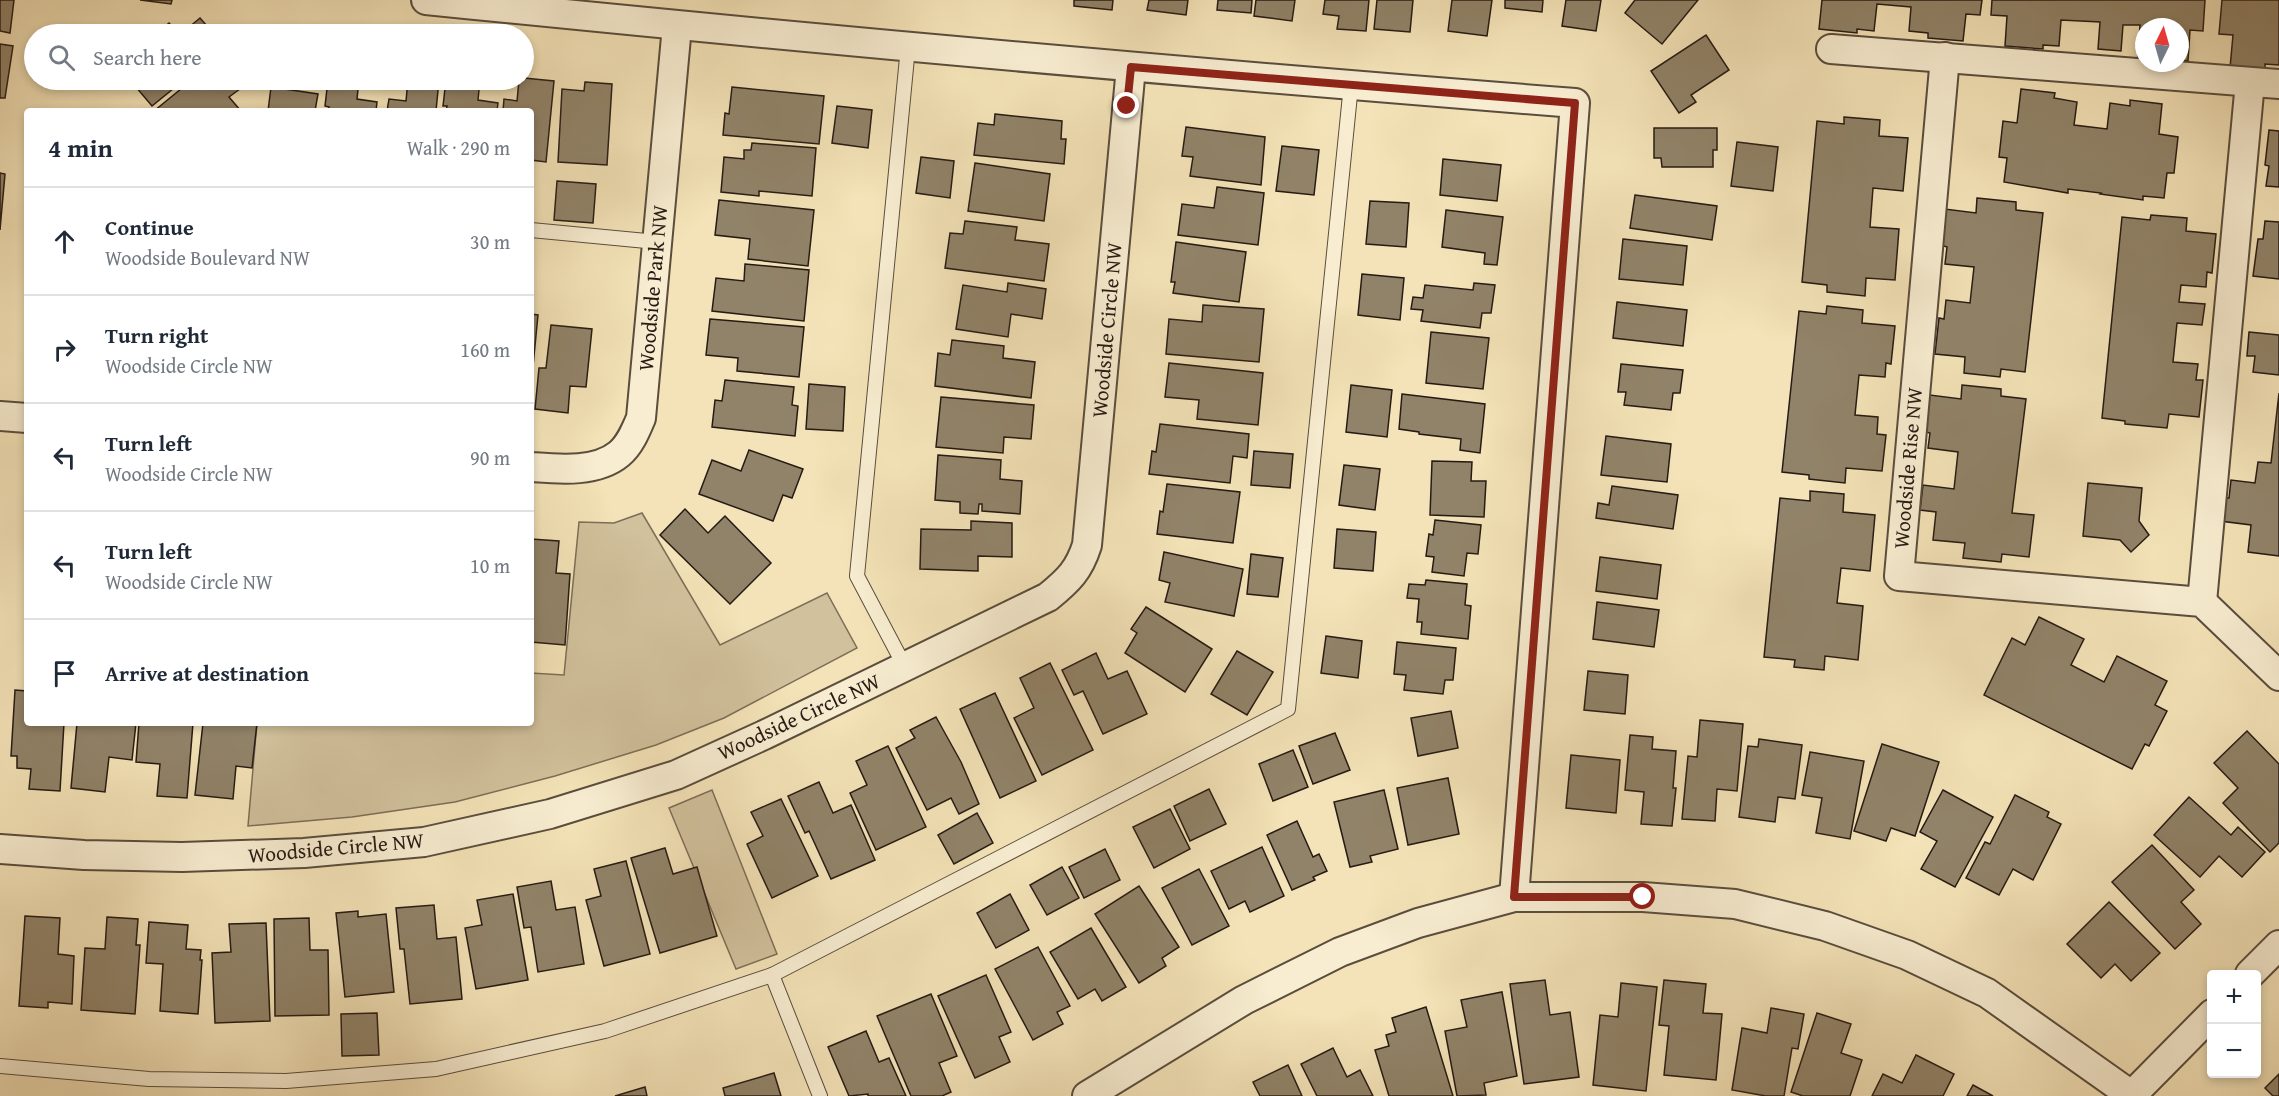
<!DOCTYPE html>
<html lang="en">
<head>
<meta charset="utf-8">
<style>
  body { margin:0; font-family:"Gentium Book Plus",serif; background:#f6f6f7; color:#1f2937 }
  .controls { position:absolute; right:18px; bottom:18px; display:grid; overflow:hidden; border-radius:6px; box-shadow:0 3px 9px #0003 }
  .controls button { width:54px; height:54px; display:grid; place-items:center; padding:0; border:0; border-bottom:2px solid #e0e1e3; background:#fff; color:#1f2937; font:30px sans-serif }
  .compass { position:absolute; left:2135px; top:18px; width:54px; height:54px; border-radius:50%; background:#fff; box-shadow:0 3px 9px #0003; rotate:5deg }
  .stop { position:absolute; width:18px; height:18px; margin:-14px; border:4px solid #8f2418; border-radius:50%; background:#fff }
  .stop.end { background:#8f2418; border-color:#fff; box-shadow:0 2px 6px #0008 }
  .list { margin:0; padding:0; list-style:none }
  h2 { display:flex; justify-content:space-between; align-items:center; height:78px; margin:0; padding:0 24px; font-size:26px }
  h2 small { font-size:20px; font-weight:400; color:#747a83 }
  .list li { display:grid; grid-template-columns:39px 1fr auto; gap:18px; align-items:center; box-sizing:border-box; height:108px; padding:0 24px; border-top:2px solid #e0e1e3 }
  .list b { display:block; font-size:22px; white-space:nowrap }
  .list p { margin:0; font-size:20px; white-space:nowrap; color:#747a83 }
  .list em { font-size:20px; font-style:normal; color:#747a83 }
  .icon { flex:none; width:33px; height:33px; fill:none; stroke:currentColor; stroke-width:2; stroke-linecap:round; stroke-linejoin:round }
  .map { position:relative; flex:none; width:2279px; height:1096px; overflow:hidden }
  .search { position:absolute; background:#fff; box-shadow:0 3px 9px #0003; left:24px; top:24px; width:510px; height:66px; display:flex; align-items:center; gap:15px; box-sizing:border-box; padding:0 21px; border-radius:33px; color:#747a83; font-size:22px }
  .panel { position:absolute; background:#fff; box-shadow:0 3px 9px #0003; left:24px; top:108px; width:510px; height:618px; border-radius:6px }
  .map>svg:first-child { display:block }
</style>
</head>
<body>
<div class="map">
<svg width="2279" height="1096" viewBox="0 0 2279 1096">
  <rect width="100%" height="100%" fill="#f4e3b8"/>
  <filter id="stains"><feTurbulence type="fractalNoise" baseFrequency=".00333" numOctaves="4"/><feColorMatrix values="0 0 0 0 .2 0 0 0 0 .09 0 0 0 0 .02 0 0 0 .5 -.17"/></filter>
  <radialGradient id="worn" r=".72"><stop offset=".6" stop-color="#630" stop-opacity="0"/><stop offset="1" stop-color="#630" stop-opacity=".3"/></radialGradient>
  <g fill="#d1c19c" stroke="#7c6e58" stroke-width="1.5">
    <polygon points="642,513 720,645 827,593 857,648 724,718 656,745 555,776 455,802 352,817 248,826 257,723 531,723 531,673 564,675 579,522 614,523"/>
    <polygon points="712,790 777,954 736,969 669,808"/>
  </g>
  <g fill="#918369" stroke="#261b14" stroke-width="1.5">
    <polygon points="0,0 14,0 10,33 0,31"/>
    <polygon points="140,0 172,0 171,4"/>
    <polygon points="1074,0 1113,0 1112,10 1074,6"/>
    <polygon points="1149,0 1188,0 1186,15 1147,10"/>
    <polygon points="1218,0 1252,0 1251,13 1217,10"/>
    <polygon points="1256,0 1295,0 1292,21 1254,16"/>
    <polygon points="1325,0 1369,0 1366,31 1337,29 1339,16 1323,14"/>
    <polygon points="1377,0 1413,0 1410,32 1374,29"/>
    <polygon points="1452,0 1492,0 1487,36 1448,31"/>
    <polygon points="1505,0 1543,0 1542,12 1505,8"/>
    <polygon points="1566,0 1601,0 1596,31 1562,26"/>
    <polygon points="1635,0 1698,0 1662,44 1625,13"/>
    <polygon points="1822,0 1982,0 1980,15 1966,14 1963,41 1928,38 1928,33 1909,31 1911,7 1877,4 1874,31 1857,29 1857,33 1819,29"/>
    <polygon points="1992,0 2205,0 2203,31 2190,30 2188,61 2180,60 2180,27 2144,27 2144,58 2138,57 2140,25 2123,25 2121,51 2098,49 2100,22 2061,20 2059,46 2043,45 2043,49 2005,46 2007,16 1991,15"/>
    <polygon points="2222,0 2279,0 2279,65 2265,64 2265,71 2230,68 2233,35 2219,34"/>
    <polygon points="200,18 214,34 181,34"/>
    <polygon points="169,23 179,34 156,34"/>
    <polygon points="1706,35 1729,70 1691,95 1696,102 1679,113 1651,71"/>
    <polygon points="0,44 13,46 5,98 0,98"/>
    <polygon points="524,78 554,81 546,162 531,160 531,111 503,111 504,99 517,101 519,80"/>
    <polygon points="130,80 184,80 152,106"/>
    <polygon points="192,80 252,80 229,97 241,111 154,111"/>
    <polygon points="328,80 359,80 357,99 377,102 376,111 328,111 329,107 325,106"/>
    <polygon points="408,80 439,80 436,111 387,111 389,99 406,101"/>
    <polygon points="446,80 480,80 478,100 498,103 497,111 446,111 447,106 443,106"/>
    <polygon points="585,82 612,84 607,165 558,162 562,89 584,91"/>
    <polygon points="271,87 318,94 315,111 268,111"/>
    <polygon points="732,87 824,96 819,144 723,135 725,113 729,114"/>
    <polygon points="2021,89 2055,93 2054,98 2077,102 2074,125 2107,129 2110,103 2130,106 2130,100 2162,104 2159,134 2178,137 2174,173 2167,173 2164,198 2143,196 2143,200 2100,194 2101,193 2068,189 2068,193 2004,182 2007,158 1999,157 2003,121 2017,123"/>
    <polygon points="837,106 872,110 868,148 832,143"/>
    <polygon points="995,114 1062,121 1061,139 1066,139 1064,164 974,155 978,123 994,125"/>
    <polygon points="1844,117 1880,120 1879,136 1908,138 1903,191 1873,188 1870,227 1899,229 1895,280 1866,278 1865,296 1827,292 1827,285 1802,282 1817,121 1844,124"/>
    <polygon points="1186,127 1265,137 1261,185 1190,176 1193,157 1182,156"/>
    <polygon points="1654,128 1717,128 1717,150 1713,150 1713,167 1662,167 1661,158 1654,158"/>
    <polygon points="2269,130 2279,131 2279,187 2266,186 2269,166 2265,165"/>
    <polygon points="1737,142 1778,147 1773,191 1731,186"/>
    <polygon points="752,143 816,148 812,196 759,191 759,196 721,192 724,157 744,159 744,150 751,150"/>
    <polygon points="1282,146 1319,150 1314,195 1276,191"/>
    <polygon points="921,157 954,161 950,198 916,193"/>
    <polygon points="1443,159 1501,165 1497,201 1440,195"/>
    <polygon points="975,163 1050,174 1044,221 968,211"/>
    <polygon points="0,173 5,174 0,230"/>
    <polygon points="557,181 596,184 593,223 554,220"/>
    <polygon points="1217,187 1264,193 1258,245 1178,235 1182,204 1214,208"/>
    <polygon points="1635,195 1717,206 1712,240 1630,228"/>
    <polygon points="1977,198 2016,202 2016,210 2043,213 2025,372 2001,369 2000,377 1964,373 1965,357 1935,354 1939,318 1944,319 1946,300 1970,303 1974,267 1945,264 1947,247 1941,245 1945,209 1976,213"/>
    <polygon points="719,200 814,210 808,266 748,259 750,239 715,235"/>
    <polygon points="1370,201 1409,203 1406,247 1366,244"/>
    <polygon points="1446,210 1503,217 1497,265 1484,264 1485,253 1442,247"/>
    <polygon points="2151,215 2187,218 2186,231 2216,234 2212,273 2207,272 2206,287 2181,285 2179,302 2205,304 2202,325 2177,323 2173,362 2198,364 2196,380 2203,380 2199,417 2169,414 2167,428 2125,424 2125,421 2102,418 2122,217 2150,220"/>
    <polygon points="965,221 1017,227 1015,240 1049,244 1044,281 945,268 950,233 963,234"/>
    <polygon points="2265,221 2279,222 2279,279 2253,276 2258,239 2263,239"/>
    <polygon points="1623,239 1687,246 1683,285 1619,279"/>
    <polygon points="1176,242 1246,252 1239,302 1173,293 1175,282 1171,282"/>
    <polygon points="745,264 809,270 804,321 712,311 716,278 744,281"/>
    <polygon points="1362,274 1404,278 1400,320 1358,315"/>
    <polygon points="1008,283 1046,289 1042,319 1011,314 1008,337 956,329 963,285 1007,292"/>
    <polygon points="1474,283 1495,285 1491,313 1482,313 1480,328 1421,321 1423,310 1411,309 1413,297 1423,298 1425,285 1473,290"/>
    <polygon points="1617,302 1687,310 1683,346 1613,338"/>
    <polygon points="1203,305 1264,309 1259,362 1166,354 1169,319 1202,322"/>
    <polygon points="1827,306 1863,310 1862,323 1895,326 1891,364 1886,363 1885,377 1859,375 1855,415 1878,417 1877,434 1886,435 1882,471 1846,468 1845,483 1809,479 1809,475 1782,472 1799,311 1826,314"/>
    <polygon points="531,314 538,315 531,387"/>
    <polygon points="710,319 804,327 799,377 737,371 738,358 706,355"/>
    <polygon points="551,325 592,329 586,387 570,386 568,413 535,409 539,368 546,368"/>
    <polygon points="1431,332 1489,338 1483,389 1426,383"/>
    <polygon points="2249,332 2279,335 2279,375 2253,372 2255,356 2247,356"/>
    <polygon points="952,340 1004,346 1003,358 1035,362 1031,398 935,386 938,353 950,355"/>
    <polygon points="1169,363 1263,373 1258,425 1197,419 1199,400 1165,397"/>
    <polygon points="1621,364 1683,370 1680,393 1673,393 1671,410 1624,405 1626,392 1618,392"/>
    <polygon points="725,380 794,387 792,405 798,406 795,436 712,427 715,400 722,401"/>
    <polygon points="809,384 845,387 843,431 806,429"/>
    <polygon points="1351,385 1392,390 1387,437 1346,432"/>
    <polygon points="1962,385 2001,389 2001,396 2026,399 2012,513 2034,515 2029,557 2002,554 2001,562 1963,558 1965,543 1933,540 1936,512 1920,510 1923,485 1954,489 1958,452 1928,448 1930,433 1926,432 1930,395 1961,399"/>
    <polygon points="2279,393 2279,556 2248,552 2251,525 2220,521 2222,498 2229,498 2231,480 2255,483 2258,462 2271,463"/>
    <polygon points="1402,394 1485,404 1480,453 1460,450 1461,439 1419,434 1419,432 1399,429"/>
    <polygon points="941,397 1034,405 1031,439 1004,437 1003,453 936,447"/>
    <polygon points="1160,424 1249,434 1247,458 1233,456 1230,483 1149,474 1152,451 1156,452"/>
    <polygon points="1606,436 1671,444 1667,482 1601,475"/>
    <polygon points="749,450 803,469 792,498 783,495 773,521 699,494 712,460 741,471"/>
    <polygon points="1254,451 1293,454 1290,488 1251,485"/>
    <polygon points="938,455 1001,460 1000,479 1022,481 1020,514 982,511 982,504 979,504 978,514 960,513 960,502 935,500"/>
    <polygon points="1432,461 1472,462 1471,481 1486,481 1484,517 1430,515"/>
    <polygon points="1344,465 1380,469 1375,510 1339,505"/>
    <polygon points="2088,483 2142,488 2139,521 2149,535 2131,552 2120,540 2083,536"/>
    <polygon points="1167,484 1240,492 1233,543 1157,534 1160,511 1163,512"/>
    <polygon points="1612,486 1678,495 1673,529 1596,518 1598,503 1609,505"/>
    <polygon points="1810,491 1844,494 1843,512 1875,515 1870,571 1841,568 1837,603 1863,606 1858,660 1825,656 1824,670 1794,667 1795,660 1764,657 1780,498 1810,501"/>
    <polygon points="685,509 708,533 725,516 771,563 730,604 660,535"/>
    <polygon points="1435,520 1481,525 1478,554 1467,553 1464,576 1432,572 1434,557 1426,556 1429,534 1433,535"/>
    <polygon points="971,521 1012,523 1012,557 978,556 978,571 920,569 921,529 971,530"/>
    <polygon points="1337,529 1376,532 1373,571 1334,568"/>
    <polygon points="531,539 559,541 556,573 570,574 565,645 531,642"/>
    <polygon points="1164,552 1243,569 1234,616 1165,602 1170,583 1159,580"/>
    <polygon points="1251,554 1283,558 1278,597 1247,594"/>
    <polygon points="1600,557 1661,565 1657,599 1596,591"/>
    <polygon points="1426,580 1467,584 1465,605 1471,606 1468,639 1421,634 1422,622 1417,622 1419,599 1407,598 1409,584 1425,585"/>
    <polygon points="1597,602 1659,610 1654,647 1593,639"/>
    <polygon points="1146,607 1212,649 1185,692 1125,653 1137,633 1131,629"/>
    <polygon points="2039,617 2084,639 2071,665 2104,682 2117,656 2167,681 2155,705 2167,711 2149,746 2145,744 2132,769 1984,695 2012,638 2025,645"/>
    <polygon points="1326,636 1362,641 1358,678 1321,673"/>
    <polygon points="1397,642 1456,648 1453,680 1445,680 1443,694 1404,690 1406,675 1394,674"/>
    <polygon points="1237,651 1273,672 1247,715 1211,694"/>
    <polygon points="1096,653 1108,679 1127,671 1147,714 1103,734 1083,691 1074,695 1062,670"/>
    <polygon points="1050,663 1093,750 1042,775 1014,718 1034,708 1020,678"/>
    <polygon points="1588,671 1628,675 1625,714 1584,710"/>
    <polygon points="15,690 27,691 27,723 64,723 60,791 29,789 31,769 17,768 17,756 11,756"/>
    <polygon points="995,693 1036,781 1000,798 960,709"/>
    <polygon points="1451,711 1458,748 1418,756 1411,718"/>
    <polygon points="936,717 961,762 979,804 959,814 951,798 927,810 896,748 915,738 910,730"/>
    <polygon points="1700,720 1743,724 1737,791 1717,789 1715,821 1682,819 1688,756 1697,757"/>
    <polygon points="77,723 136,723 132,760 109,757 105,792 71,788"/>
    <polygon points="139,723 193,723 187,798 157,796 160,764 136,762"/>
    <polygon points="203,723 257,723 252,768 236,766 233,799 195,795"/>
    <polygon points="2247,731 2279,764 2279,843 2270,852 2223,803 2238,788 2214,763"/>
    <polygon points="1335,733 1350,770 1313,784 1299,746"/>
    <polygon points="1630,735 1653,737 1652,749 1676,751 1673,788 1676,788 1672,826 1641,824 1644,792 1625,790"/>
    <polygon points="1759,739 1802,745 1795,799 1778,797 1775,822 1739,817 1748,746 1758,747"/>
    <polygon points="1882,744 1939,762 1915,836 1891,828 1886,841 1854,831"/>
    <polygon points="888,746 926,827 876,850 850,793 867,785 856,761"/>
    <polygon points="1293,750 1308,787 1273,801 1259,764"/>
    <polygon points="1810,752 1864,761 1850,839 1816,833 1822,798 1802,795"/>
    <polygon points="1571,755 1620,760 1616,813 1566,808"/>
    <polygon points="1448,778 1459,834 1408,845 1397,788"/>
    <polygon points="819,782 833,813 851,805 875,860 831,879 809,831 805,833 788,796"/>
    <polygon points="1209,789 1226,824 1190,841 1174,806"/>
    <polygon points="1384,790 1398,849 1370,856 1372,862 1350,867 1334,802"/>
    <polygon points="1943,790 1993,817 1955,887 1921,869 1937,841 1920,832"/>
    <polygon points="2015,795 2049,812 2047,817 2061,824 2033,880 2013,869 1999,895 1966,878 1985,842 1990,844"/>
    <polygon points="2189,797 2231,835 2238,827 2265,852 2242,877 2219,856 2200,877 2154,835"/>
    <polygon points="781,799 818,876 772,898 747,844 763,836 751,812"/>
    <polygon points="1170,809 1190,849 1154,868 1133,827"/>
    <polygon points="977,813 993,843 954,864 938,835"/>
    <polygon points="1297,821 1313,857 1319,854 1327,871 1313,877 1315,880 1292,890 1267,835"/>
    <polygon points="2152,845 2194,890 2181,902 2201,924 2175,949 2112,882"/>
    <polygon points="1262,847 1284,896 1250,912 1245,901 1229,909 1211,871"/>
    <polygon points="665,848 673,874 697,867 717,936 660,953 631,858"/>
    <polygon points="1105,849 1120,880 1084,898 1069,867"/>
    <polygon points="626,861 650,954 604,966 586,900 601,896 594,869"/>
    <polygon points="1062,867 1079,898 1047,915 1030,885"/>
    <polygon points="1199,869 1229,926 1192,945 1162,888"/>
    <polygon points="551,881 556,910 575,907 584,964 538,972 531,927 524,928 517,887"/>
    <polygon points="1139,886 1179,947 1162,958 1166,966 1139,983 1095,914"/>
    <polygon points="513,894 528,980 476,989 465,928 482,925 477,900"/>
    <polygon points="1010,894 1029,930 996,948 977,913"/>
    <polygon points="2109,902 2160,953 2131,981 2115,964 2101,978 2067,944"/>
    <polygon points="434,905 437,939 456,937 462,999 410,1004 404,949 400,949 396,908"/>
    <polygon points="358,911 358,917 386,914 394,992 345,997 336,913"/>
    <polygon points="25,916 60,918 58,954 74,956 72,1004 48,1002 48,1008 19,1006"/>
    <polygon points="107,917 138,919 136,945 140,945 135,1014 81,1010 85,948 105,949"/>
    <polygon points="309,918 310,950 328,950 329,1015 275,1016 274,919"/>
    <polygon points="149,922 188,925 186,949 201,950 200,960 202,960 198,1014 160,1011 163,964 146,963"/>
    <polygon points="266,923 270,1021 215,1023 212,953 231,952 229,924"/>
    <polygon points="1091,928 1126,987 1102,1001 1095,989 1078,999 1050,952"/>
    <polygon points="1038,947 1070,1006 1057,1012 1063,1024 1033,1040 995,969"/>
    <polygon points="986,975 1011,1032 999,1037 1010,1062 975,1078 938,996"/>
    <polygon points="1545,980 1550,1015 1570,1012 1579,1077 1524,1084 1510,984"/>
    <polygon points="1664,980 1706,984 1703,1013 1722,1014 1716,1080 1664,1075 1669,1026 1659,1025"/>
    <polygon points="1621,983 1657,987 1646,1091 1593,1085 1600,1015 1618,1017"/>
    <polygon points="1502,992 1517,1076 1484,1083 1486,1095 1457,1096 1445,1031 1467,1027 1461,1000"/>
    <polygon points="931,994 957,1056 939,1063 951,1092 942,1096 911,1096 877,1016"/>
    <polygon points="1426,1007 1453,1096 1389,1096 1375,1050 1389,1046 1386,1035 1396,1032 1392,1018"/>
    <polygon points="1771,1008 1804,1014 1798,1049 1792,1048 1784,1096 1766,1096 1732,1090 1742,1028 1767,1033"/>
    <polygon points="377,1013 379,1055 342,1056 341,1014"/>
    <polygon points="1817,1013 1851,1024 1841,1053 1862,1060 1850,1096 1803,1096 1791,1092"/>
    <polygon points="866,1031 879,1062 889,1058 906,1096 868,1096 868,1094 849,1096 828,1047"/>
    <polygon points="1333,1048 1347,1077 1360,1070 1373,1096 1317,1096 1301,1064"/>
    <polygon points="1916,1055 1954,1074 1943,1096 1872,1096 1883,1074 1902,1083"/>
    <polygon points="1288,1065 1302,1096 1260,1096 1253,1082"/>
    <polygon points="774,1073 781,1096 725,1096 723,1088"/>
    <polygon points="2279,1074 2279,1096 2273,1096 2265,1088"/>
    <polygon points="1973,1085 1993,1096 1967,1096"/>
    <polygon points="645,1087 647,1096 615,1096"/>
  </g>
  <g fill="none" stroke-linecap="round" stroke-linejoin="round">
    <g stroke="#5a4d3d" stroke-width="16">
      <g id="lane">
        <polyline points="531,230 657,242"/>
        <polyline points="905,667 857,576 908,47"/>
        <polyline points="772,975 820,1096"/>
        <polyline points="0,1066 149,1079 286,1081 436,1069 605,1031 772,975 1288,709 1351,85"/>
      </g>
    </g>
    <g stroke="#5a4d3d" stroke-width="32">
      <g id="street">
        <path d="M426 0C808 39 1191 73 1575 103L1514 897"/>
        <polyline points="1831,49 2279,84"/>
        <polyline points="1945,57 1899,576 2202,602 2279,676"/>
        <polyline points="0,416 27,418"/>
        <path d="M531 467C558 469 596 473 619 454 630 445 636 430 641 418L677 26"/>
        <polyline points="2202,602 2250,82"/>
        <path d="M0 849 84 855 182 857 304 853 424 842 550 814 676 775 764 735 1048 597C1069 580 1079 570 1087 545L1131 67"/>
        <polyline points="2250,974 2279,945"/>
        <polyline points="1087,1096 1244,1000 1340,952 1418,923 1514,897 1643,897 1735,904 1825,926 1907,955 1987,993 2131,1095"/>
        <polyline points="2131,1096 2212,1014"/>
      </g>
    </g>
    <use href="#lane" stroke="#f8edd1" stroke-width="14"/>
    <use href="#street" stroke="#f8edd1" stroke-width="28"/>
  </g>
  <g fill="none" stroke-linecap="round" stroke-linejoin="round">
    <polyline stroke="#8f2418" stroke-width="8" points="1127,106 1131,67 1575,103 1514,897 1643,897"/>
  </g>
  <g text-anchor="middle" stroke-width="4.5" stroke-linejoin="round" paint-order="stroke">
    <g font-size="21" fill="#261b14" stroke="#f8edd1">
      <text transform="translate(653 288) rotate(-85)" y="7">Woodside Park NW</text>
      <text transform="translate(1107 330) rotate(-85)" y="7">Woodside Circle NW</text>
      <text transform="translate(1908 468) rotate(-85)" y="7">Woodside Rise NW</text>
      <text transform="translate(799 717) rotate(-25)" y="7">Woodside Circle NW</text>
      <text transform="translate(336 848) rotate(-5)" y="7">Woodside Circle NW</text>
    </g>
  </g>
  <rect width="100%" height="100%" filter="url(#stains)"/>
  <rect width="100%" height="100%" fill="url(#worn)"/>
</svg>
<div class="controls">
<button>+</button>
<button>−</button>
</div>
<svg class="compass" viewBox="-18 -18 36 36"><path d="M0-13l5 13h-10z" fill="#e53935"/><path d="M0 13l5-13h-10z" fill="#747a83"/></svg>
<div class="stop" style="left:1643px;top:897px"></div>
<div class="stop end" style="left:1127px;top:106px"></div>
<div class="search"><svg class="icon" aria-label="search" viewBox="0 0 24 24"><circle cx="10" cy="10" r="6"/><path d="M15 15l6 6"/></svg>Search here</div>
<section class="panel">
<h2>4 min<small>Walk · 290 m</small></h2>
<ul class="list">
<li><svg class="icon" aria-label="ahead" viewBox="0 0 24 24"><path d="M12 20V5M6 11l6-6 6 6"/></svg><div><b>Continue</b><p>Woodside Boulevard NW</p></div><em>30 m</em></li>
<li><svg class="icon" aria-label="right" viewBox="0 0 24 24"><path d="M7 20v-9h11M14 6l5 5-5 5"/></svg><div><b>Turn right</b><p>Woodside Circle NW</p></div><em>160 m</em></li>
<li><svg class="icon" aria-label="left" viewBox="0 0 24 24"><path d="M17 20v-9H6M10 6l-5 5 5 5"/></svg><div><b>Turn left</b><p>Woodside Circle NW</p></div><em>90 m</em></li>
<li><svg class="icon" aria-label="left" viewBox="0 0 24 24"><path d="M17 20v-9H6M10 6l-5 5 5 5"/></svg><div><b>Turn left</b><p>Woodside Circle NW</p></div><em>10 m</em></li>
<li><svg class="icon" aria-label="arrive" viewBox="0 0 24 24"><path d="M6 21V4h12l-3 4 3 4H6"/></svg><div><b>Arrive at destination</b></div></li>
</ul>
</section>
</div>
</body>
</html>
